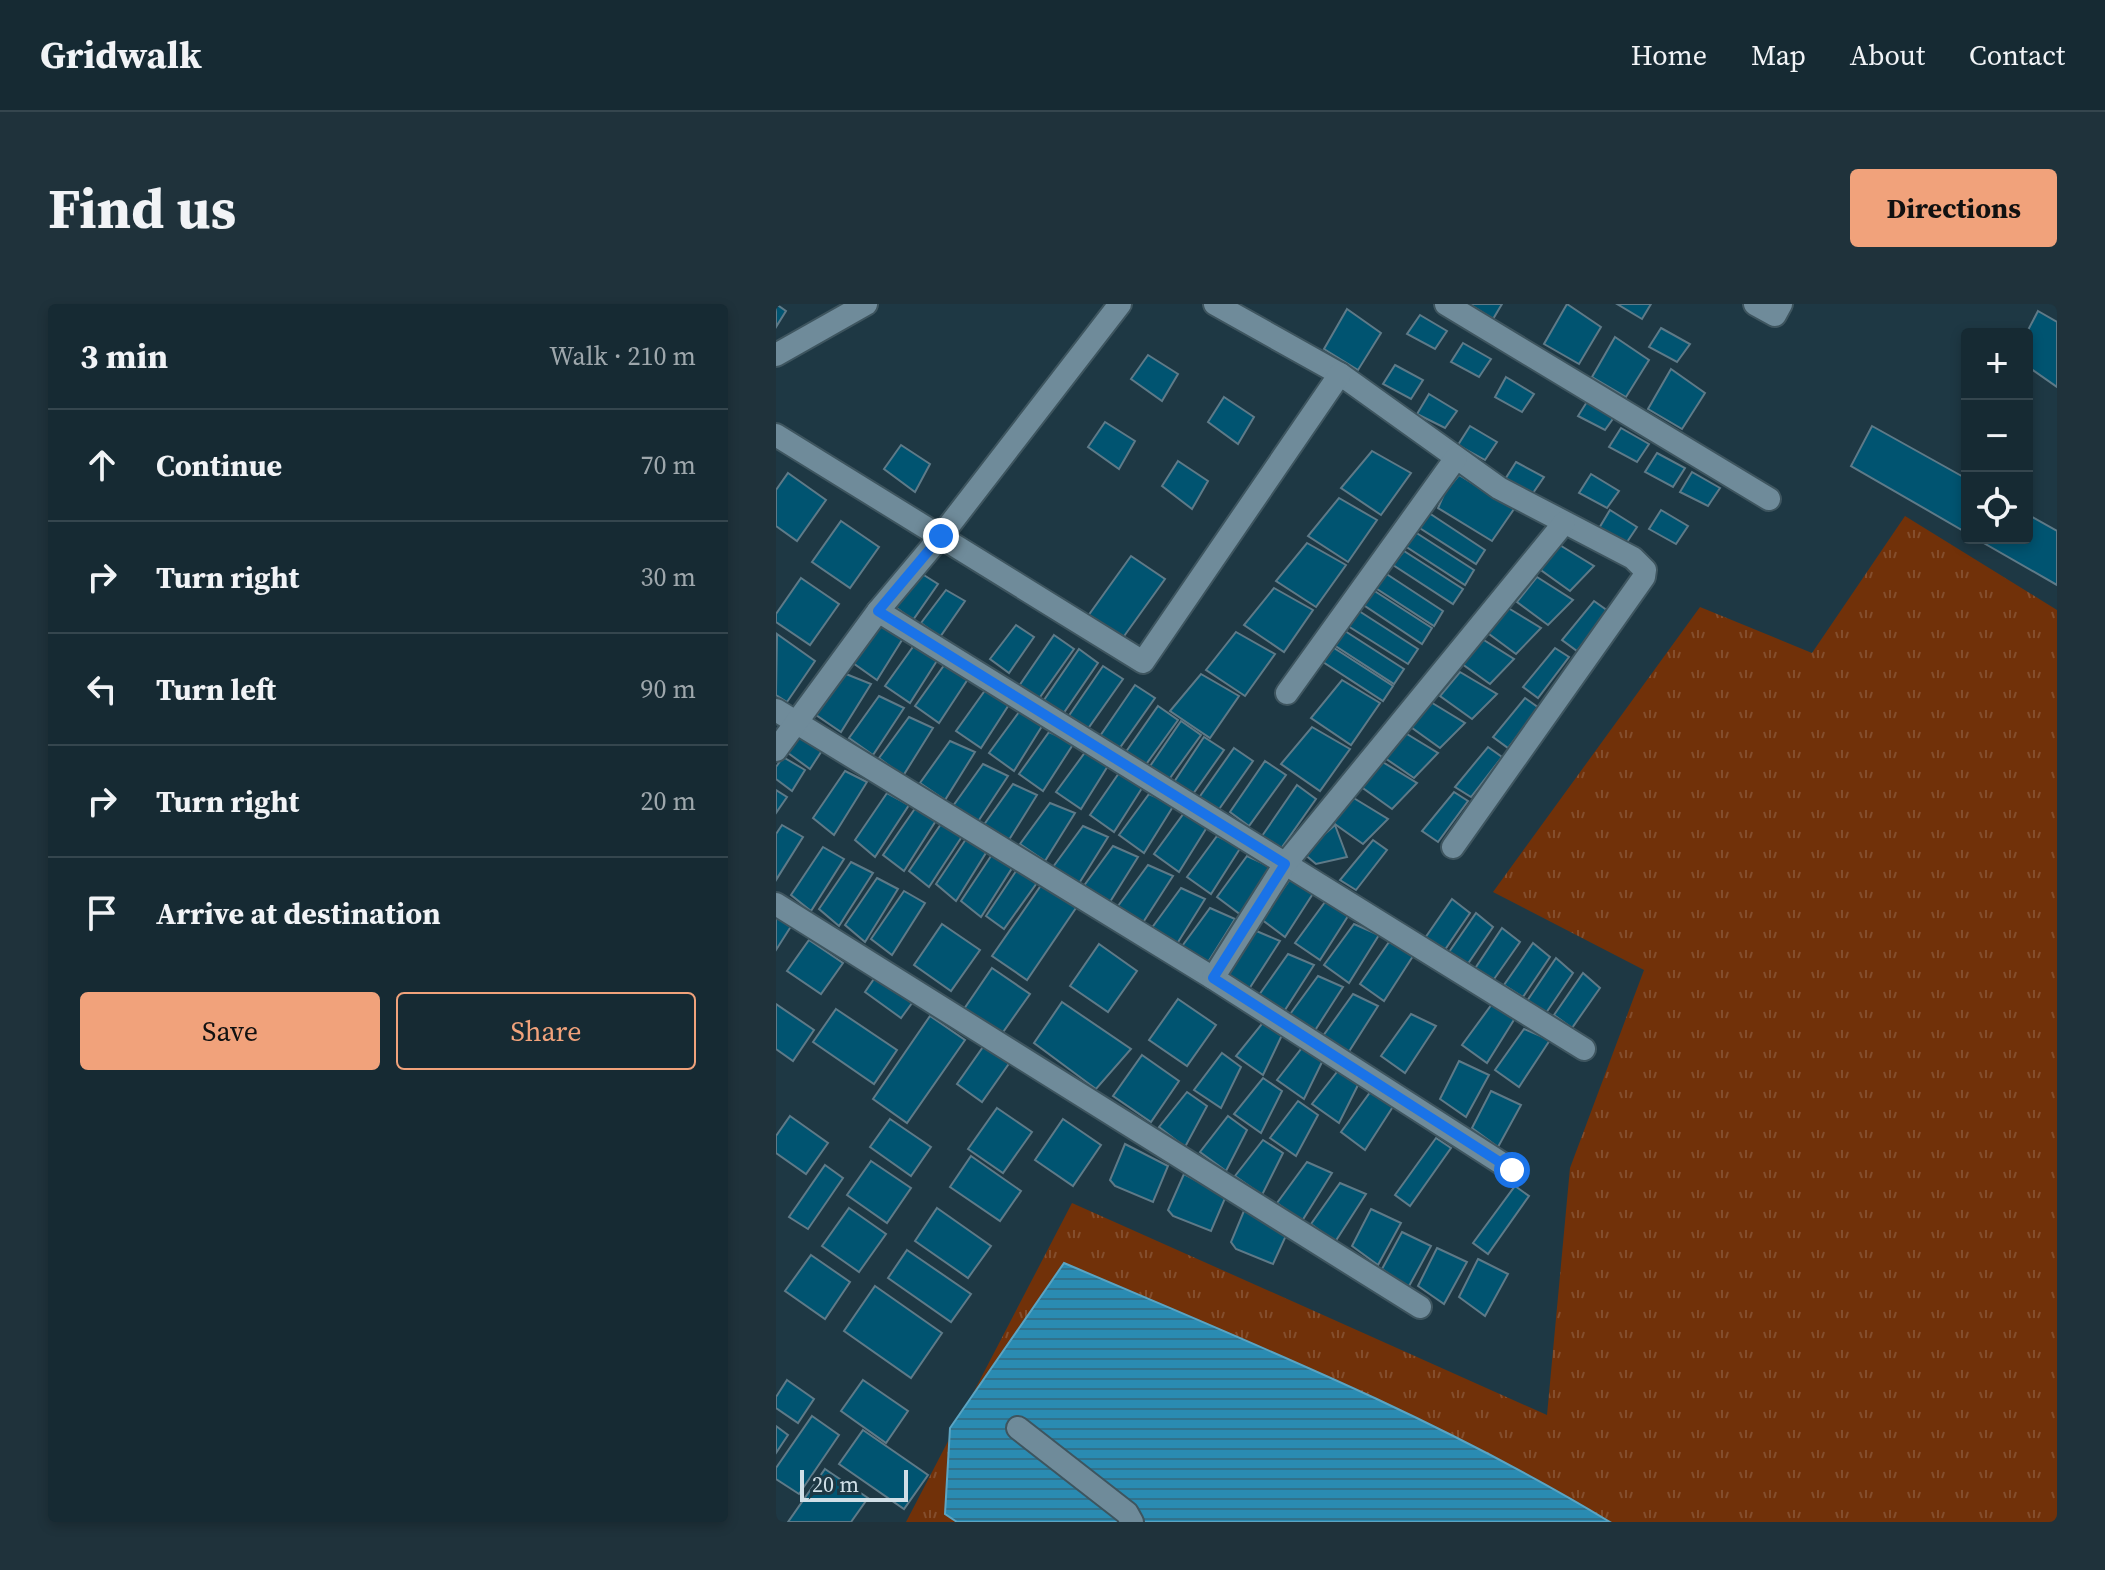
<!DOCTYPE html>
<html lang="en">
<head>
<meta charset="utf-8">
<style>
  body { margin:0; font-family:"Source Serif 4",serif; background:#1f323b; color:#f1f3f6 }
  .controls { position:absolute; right:24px; top:24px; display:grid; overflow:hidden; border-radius:8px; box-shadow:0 4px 12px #0003 }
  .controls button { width:72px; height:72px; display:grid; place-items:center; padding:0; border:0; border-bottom:2px solid #35464e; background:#162a33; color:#f1f3f6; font:40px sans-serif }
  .scale { position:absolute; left:24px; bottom:20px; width:108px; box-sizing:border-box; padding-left:8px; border:4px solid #d0dfe7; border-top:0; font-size:22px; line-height:28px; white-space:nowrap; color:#d0dfe7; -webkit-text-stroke:6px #1e3844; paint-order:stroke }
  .stop { position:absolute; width:24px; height:24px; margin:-18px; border:6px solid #1a73e8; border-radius:50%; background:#fff }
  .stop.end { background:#1a73e8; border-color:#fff; box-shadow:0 2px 8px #0008 }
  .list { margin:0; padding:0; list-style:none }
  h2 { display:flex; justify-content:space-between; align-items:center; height:104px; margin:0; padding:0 32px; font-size:34px }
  h2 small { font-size:26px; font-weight:400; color:#9ea7ac }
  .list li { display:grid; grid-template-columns:52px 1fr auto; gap:24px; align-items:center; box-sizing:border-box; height:112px; padding:0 32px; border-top:2px solid #35464e }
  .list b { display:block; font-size:30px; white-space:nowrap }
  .list em { font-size:26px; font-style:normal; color:#9ea7ac }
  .actions { display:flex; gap:16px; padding:24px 32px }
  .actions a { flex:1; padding:18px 0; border:2px solid #f1a27b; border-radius:8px; text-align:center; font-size:28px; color:#f1a27b }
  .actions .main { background:#f1a27b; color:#111 }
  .icon { flex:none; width:44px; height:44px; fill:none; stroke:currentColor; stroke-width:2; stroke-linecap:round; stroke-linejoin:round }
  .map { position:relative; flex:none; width:1281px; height:1218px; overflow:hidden; border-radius:8px }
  header { display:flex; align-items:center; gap:48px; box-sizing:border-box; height:112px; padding:0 40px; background:#162a33; border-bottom:2px solid #35464e }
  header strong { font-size:38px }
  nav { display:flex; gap:44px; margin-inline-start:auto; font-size:28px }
  .intro { display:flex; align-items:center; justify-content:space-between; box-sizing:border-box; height:192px; padding:0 48px }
  h1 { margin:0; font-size:56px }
  .button { padding:20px 36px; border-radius:8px; background:#f1a27b; color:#111; font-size:28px; font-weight:700 }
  main { display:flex; gap:48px; padding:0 48px }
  aside { flex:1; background:#162a33; border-radius:8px; box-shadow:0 4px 12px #0003 }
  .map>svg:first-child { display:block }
</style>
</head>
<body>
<header>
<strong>Gridwalk</strong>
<nav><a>Home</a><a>Map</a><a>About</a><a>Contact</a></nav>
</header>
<div class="intro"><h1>Find us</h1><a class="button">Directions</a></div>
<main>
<aside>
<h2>3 min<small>Walk · 210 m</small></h2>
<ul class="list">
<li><svg class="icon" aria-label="ahead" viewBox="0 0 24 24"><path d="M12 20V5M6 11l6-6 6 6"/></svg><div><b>Continue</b></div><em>70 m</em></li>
<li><svg class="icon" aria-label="right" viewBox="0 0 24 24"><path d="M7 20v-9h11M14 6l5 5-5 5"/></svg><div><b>Turn right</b></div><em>30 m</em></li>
<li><svg class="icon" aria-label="left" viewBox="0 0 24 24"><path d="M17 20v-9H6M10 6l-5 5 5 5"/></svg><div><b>Turn left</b></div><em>90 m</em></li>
<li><svg class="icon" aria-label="right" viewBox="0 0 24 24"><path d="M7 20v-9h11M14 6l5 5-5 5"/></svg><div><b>Turn right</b></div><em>20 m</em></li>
<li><svg class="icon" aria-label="arrive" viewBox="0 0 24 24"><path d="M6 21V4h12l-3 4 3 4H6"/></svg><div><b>Arrive at destination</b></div></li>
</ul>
<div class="actions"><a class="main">Save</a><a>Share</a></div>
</aside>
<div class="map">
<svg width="1281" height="1218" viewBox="0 0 1281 1218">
  <defs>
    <pattern id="grass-tufts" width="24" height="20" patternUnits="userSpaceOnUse" patternTransform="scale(2)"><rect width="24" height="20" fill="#713109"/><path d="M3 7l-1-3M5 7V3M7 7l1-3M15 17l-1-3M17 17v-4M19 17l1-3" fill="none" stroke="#844e2d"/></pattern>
    <pattern id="water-rules" width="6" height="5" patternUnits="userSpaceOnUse" patternTransform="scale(2)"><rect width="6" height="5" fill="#2a8bb2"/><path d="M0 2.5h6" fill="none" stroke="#31728c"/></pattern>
  </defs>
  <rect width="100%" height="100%" fill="#1e3844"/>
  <polygon fill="url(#grass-tufts)" points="1129,212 1281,306 1281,1218 130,1218 296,899 771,1111 794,864 868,666 717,588 924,303 1036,349"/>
  <path fill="url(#water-rules)" stroke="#5ca4c2" stroke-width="2" d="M288 959C473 1038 661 1113 834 1218H181L169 1210 174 1124Z"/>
  <g fill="#005471" stroke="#5e7a88" stroke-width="2">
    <polygon points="0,0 10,7 0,23"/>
    <polygon points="693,0 726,0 717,15"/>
    <polygon points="791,0 825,23 803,60 768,40"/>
    <polygon points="841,0 875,0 866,15"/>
    <polygon points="571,5 605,29 582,66 548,45"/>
    <polygon points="1262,7 1281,18 1281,83 1251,62 1250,30"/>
    <polygon points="644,11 671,27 659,45 631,30"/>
    <polygon points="885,24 914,40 901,58 873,43"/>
    <polygon points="839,33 873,56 850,93 816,73"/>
    <polygon points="687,39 715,55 703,73 675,58"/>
    <polygon points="372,51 402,70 386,97 355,75"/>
    <polygon points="619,61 647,76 635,95 607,80"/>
    <polygon points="895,65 929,89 906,125 872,105"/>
    <polygon points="730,73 758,90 746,108 719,93"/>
    <polygon points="653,90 681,107 669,124 641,110"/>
    <polygon points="448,93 478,113 462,140 432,118"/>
    <polygon points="814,93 841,109 829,126 802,112"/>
    <polygon points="329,118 359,137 343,165 312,143"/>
    <polygon points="694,122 721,138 709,156 682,141"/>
    <polygon points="1096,122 1191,175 1191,229 1075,162"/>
    <polygon points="845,124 873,140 861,158 833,143"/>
    <polygon points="125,141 154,160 139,188 108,165"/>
    <polygon points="596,147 635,169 605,211 565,184"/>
    <polygon points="881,149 909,164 897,183 869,168"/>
    <polygon points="402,157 432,177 416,205 386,182"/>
    <polygon points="740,158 768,173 755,192 728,177"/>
    <polygon points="916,168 944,184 932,202 904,188"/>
    <polygon points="12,169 50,196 21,237 0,222 0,186"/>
    <polygon points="815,170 843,187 831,204 803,189"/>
    <polygon points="683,171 738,205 716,237 662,204 669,188"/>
    <polygon points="563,194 601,216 572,258 532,232"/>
    <polygon points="834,206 861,223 849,241 822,226"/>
    <polygon points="885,206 912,222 900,240 873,225"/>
    <polygon points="650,207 709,246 700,260 639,221"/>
    <polygon points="1251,210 1281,227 1281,281 1199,234 1251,234"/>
    <polygon points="65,217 103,243 74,284 36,258"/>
    <polygon points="639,228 698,266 689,281 629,242"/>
    <polygon points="531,239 570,261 540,303 500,277"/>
    <polygon points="782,240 818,262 794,287 762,264"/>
    <polygon points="628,247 687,285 677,300 617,261"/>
    <polygon points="355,252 389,275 346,335 312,312"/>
    <polygon points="143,268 162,280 137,316 118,302"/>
    <polygon points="609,269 667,307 658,322 598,283"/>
    <polygon points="761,273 797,296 772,321 741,298"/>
    <polygon points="25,274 63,300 34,341 0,318 0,310"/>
    <polygon points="498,284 537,306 508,348 468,321"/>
    <polygon points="170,286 189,297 164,333 145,319"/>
    <polygon points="597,286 656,324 646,340 586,300"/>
    <polygon points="818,297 832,307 801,347 786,336"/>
    <polygon points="729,302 765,324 740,350 709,327"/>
    <polygon points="583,307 642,345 632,360 572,322"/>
    <polygon points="106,317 131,328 101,376 77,359"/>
    <polygon points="240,321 258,333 233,369 214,355"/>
    <polygon points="569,327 628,365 618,380 558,341"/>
    <polygon points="460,328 499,350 469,392 430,366"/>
    <polygon points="1,330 39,357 11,398 0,391"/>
    <polygon points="278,331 298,345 262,396 243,382"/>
    <polygon points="703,333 738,355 714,380 682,357"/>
    <polygon points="139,340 164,352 134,399 109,382"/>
    <polygon points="558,344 617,382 607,397 547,358"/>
    <polygon points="779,344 793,353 762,394 747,383"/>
    <polygon points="303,345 322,359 287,410 268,396"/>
    <polygon points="169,360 194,372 163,419 139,402"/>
    <polygon points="327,362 347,375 311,426 292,413"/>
    <polygon points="684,368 721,390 696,415 664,392"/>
    <polygon points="70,370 95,380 65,428 40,411"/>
    <polygon points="425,370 463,392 434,434 394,407"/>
    <polygon points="566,376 604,399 575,441 535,414"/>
    <polygon points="359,381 379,394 343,445 324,432"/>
    <polygon points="210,385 236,396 205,444 180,427"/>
    <polygon points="103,392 128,404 97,451 73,434"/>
    <polygon points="749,394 763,404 732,444 717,433"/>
    <polygon points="653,397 689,419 664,444 632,421"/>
    <polygon points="382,402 402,416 366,466 347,452"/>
    <polygon points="243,408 268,419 238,467 213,449"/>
    <polygon points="133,413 157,424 127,472 103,454"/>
    <polygon points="405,417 425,431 389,481 370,468"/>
    <polygon points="536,423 574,445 544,487 505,460"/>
    <polygon points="626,427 662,449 638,474 606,452"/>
    <polygon points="273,428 298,439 267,487 243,470"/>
    <polygon points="24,431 47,445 34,465 12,449"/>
    <polygon points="428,433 448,446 412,497 394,484"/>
    <polygon points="174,437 199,448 169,496 144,479"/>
    <polygon points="712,443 726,453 695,493 679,483"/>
    <polygon points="458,444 477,457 441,508 422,495"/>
    <polygon points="310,447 335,457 305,505 280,488"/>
    <polygon points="7,453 29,466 16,487 0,475 0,463"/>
    <polygon points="489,457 510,471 473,522 454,508"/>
    <polygon points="605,457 641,479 616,505 584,482"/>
    <polygon points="207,460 232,472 201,519 177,502"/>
    <polygon points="69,467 91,478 58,531 37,514"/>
    <polygon points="343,469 368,481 338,528 314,511"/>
    <polygon points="237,480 261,491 231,539 207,522"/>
    <polygon points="521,481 540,495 504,546 486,532"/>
    <polygon points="0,486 11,493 0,509"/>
    <polygon points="678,488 692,497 662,538 646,527"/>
    <polygon points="111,489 133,501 99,553 79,536"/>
    <polygon points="373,490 398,501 368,549 343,531"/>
    <polygon points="576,493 612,515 587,540 556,518"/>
    <polygon points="274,499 299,509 269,557 244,540"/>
    <polygon points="140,503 161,515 128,567 107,551"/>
    <polygon points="408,509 433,520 403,568 378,550"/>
    <polygon points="165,520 187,531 153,583 133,567"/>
    <polygon points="6,521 27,533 0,576 0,530"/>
    <polygon points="559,521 571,553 540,560 527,549"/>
    <polygon points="307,522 332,533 302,581 277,563"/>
    <polygon points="192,532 213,544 180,597 160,580"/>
    <polygon points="441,532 465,543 435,590 411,573"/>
    <polygon points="597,536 611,546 580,586 564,576"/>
    <polygon points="337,542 362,553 332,601 307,583"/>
    <polygon points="47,543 68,555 35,607 15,591"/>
    <polygon points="217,549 238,561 205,613 185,597"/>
    <polygon points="471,552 495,563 465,611 441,593"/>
    <polygon points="75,558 97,569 63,622 43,605"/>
    <polygon points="372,561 397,572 366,620 342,602"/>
    <polygon points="242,564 263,576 228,625 210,612"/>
    <polygon points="101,574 122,585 89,638 69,621"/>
    <polygon points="515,574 540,585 509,633 485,615"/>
    <polygon points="268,577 302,601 251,676 216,652"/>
    <polygon points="405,584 429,595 399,643 375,625"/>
    <polygon points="128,587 149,599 116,651 95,635"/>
    <polygon points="676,595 694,609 666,650 647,637"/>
    <polygon points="549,598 574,609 544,656 519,639"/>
    <polygon points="434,604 459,615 429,663 404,645"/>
    <polygon points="0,605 19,616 0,646"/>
    <polygon points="700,609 717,623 689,664 671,651"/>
    <polygon points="166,620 204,646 175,687 138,661"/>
    <polygon points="578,620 603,631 573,679 548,661"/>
    <polygon points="726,624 744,638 716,678 698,666"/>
    <polygon points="478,626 504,637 473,685 449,668"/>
    <polygon points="33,636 67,659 45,690 11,667"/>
    <polygon points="613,638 639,649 608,697 584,680"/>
    <polygon points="757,639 774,653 747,693 728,681"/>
    <polygon points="323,640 361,667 332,708 294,682"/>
    <polygon points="512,650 538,661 507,709 483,691"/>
    <polygon points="780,654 797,669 770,709 751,697"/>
    <polygon points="216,664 254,690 225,731 188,705"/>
    <polygon points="102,669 139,695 125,714 89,688"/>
    <polygon points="807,669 824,684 796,724 778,711"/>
    <polygon points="542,672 567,683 536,731 512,713"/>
    <polygon points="577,690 602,702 572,749 547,732"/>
    <polygon points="402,695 440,721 411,762 373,736"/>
    <polygon points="286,698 355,745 320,785 258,739"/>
    <polygon points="0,700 38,726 17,757 0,745"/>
    <polygon points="716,700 741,711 711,759 686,741"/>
    <polygon points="60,705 121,746 98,780 37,738"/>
    <polygon points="635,710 660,722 629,769 605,752"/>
    <polygon points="154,712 189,736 131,819 97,795"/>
    <polygon points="489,716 507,729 487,771 460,752"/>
    <polygon points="748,725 774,736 743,783 719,766"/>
    <polygon points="214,733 239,751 206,798 181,780"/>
    <polygon points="529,740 548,754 528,795 501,776"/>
    <polygon points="446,749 465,763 445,804 418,786"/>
    <polygon points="366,751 403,777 375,818 337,792"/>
    <polygon points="683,757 713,771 690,813 664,795"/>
    <polygon points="564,764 584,777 563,819 536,800"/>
    <polygon points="487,774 506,787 485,829 458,810"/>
    <polygon points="595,787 620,798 589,846 565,828"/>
    <polygon points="715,787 745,801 722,843 696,824"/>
    <polygon points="411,788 431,802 409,843 383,823"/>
    <polygon points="522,797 542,811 520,852 494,834"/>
    <polygon points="221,804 256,828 227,869 192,845"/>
    <polygon points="14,812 52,839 30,870 0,849 0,832"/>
    <polygon points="452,812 471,826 450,867 424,848"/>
    <polygon points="114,815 155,843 135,872 94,843"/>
    <polygon points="287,815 325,841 297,882 259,856"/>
    <polygon points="660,834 675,844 634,902 619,891"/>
    <polygon points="487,836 507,849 486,891 459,872"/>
    <polygon points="349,840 392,862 377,898 339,882 334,876"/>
    <polygon points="195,852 245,887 224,917 174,883"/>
    <polygon points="95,857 135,884 111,919 71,891"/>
    <polygon points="531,858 556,869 526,917 501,899"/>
    <polygon points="49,861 67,874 32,925 13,913"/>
    <polygon points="408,870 450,892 435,927 397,912 392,906"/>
    <polygon points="564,879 590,890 559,938 535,920"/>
    <polygon points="739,882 753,892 712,950 697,939"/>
    <polygon points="470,902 513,925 497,960 460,945 455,938"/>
    <polygon points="73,904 110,930 83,968 46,942"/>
    <polygon points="161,904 215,942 192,974 139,937"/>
    <polygon points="595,905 625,919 602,961 576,942"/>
    <polygon points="626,928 655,942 632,984 606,965"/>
    <polygon points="661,944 691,958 668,1000 642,982"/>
    <polygon points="131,946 195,990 175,1018 112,974"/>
    <polygon points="35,951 74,978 49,1015 9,987"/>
    <polygon points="702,955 732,970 709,1012 683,993"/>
    <polygon points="99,982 166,1029 135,1074 68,1027"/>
    <polygon points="11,1076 38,1095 22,1119 0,1104 0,1093"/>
    <polygon points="87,1076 132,1107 110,1139 65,1107"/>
    <polygon points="36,1112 63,1131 23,1190 0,1175 0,1164"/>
    <polygon points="0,1122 12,1131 0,1149"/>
    <polygon points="87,1126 152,1171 128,1205 63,1160"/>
    <polygon points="49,1165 92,1194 75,1218 12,1218"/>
  </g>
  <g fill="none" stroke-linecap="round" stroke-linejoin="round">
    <g stroke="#3e555f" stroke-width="26">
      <g id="minor">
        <polyline points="439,0 564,70 723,184 857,254 869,266 868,273 677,543"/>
        <polyline points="670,0 993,195"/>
        <polyline points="979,0 999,11 1005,0"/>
        <polyline points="0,51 90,0"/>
        <polyline points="0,131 367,358 564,70"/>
        <polyline points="102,307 808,745"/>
        <polyline points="511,389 680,154"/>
        <polyline points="0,406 437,674 736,866"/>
        <polyline points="0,446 102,307 165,232 344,0"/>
        <polyline points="0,600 644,1003"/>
        <polyline points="437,674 509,560 788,219"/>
        <polyline points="242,1124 351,1209 356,1218"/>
      </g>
    </g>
    <use href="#minor" stroke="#6f8b9a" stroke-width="22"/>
  </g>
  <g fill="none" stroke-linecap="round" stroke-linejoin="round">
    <polyline stroke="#1a73e8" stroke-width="10" points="165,232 102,307 509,560 437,674 736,866"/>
  </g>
</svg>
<div class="controls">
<button>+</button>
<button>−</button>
<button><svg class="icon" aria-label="locate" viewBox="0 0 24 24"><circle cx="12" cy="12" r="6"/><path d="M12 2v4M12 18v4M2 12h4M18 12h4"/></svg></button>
</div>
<div class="scale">20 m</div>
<div class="stop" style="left:736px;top:866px"></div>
<div class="stop end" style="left:165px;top:232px"></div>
</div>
</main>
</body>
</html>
